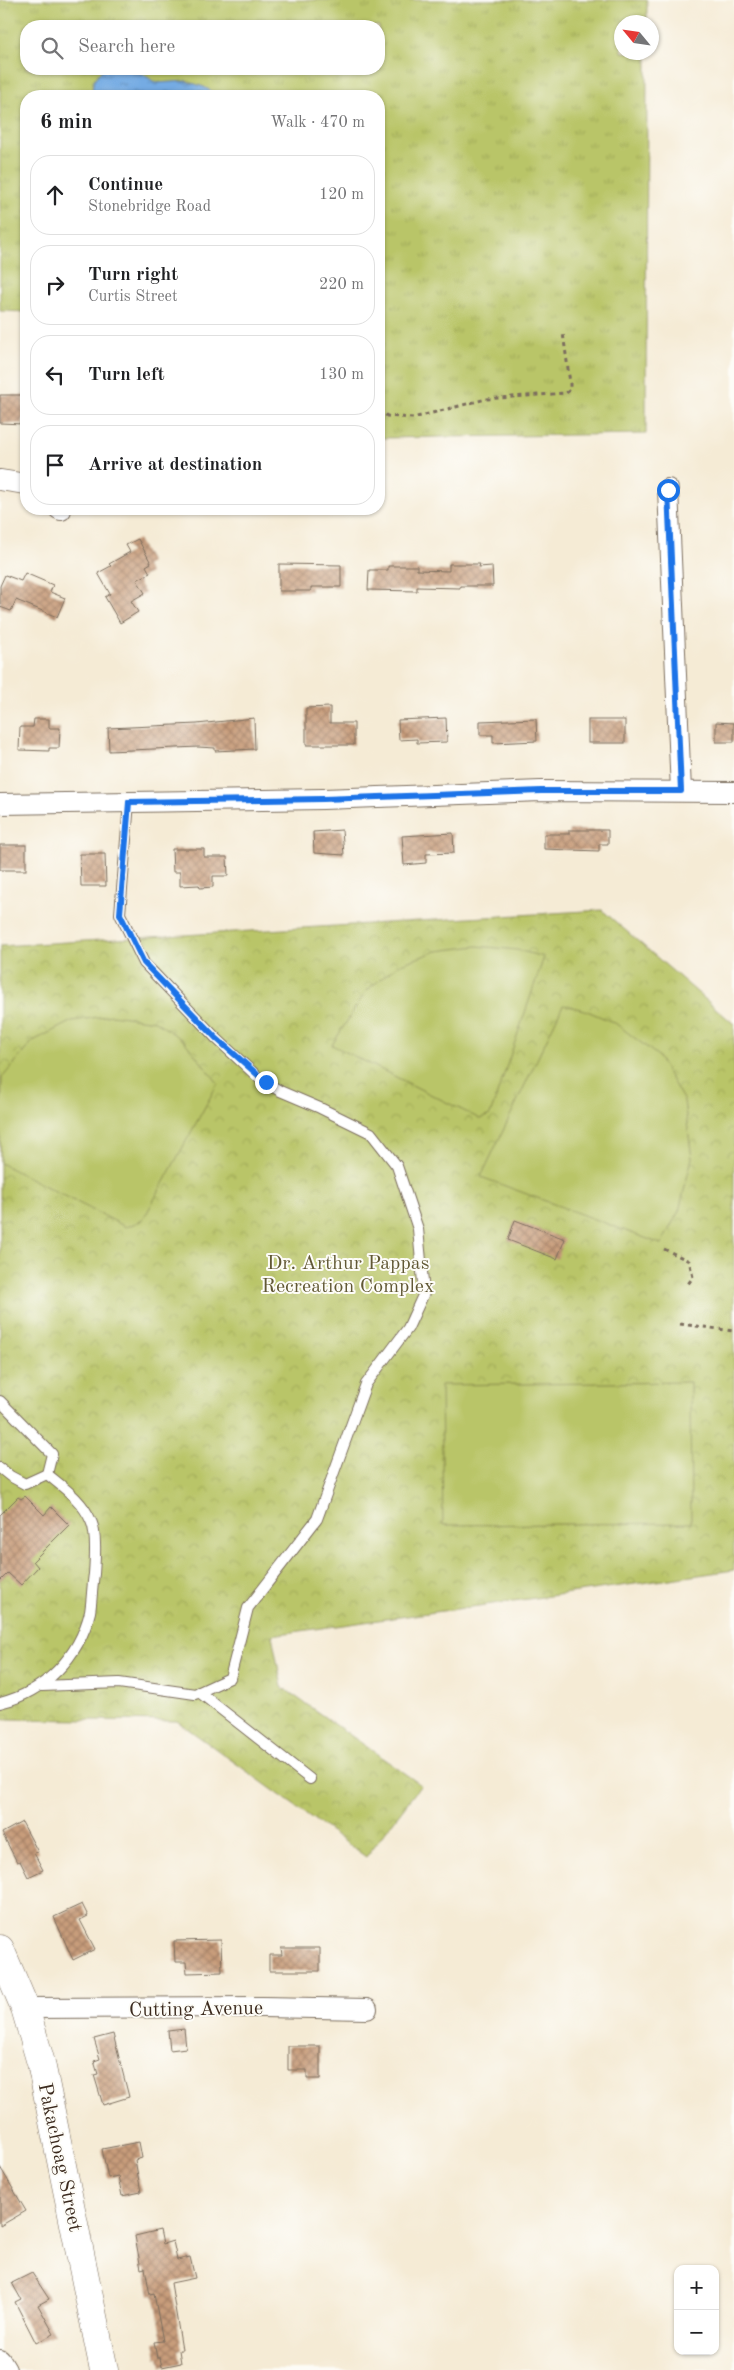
<!DOCTYPE html>
<html lang="en">
<head>
<meta charset="utf-8">
<style>
  body { margin:0; font-family:"Old Standard TT",serif; background:#f2f2f2; color:#202124 }
  .controls { position:absolute; right:15px; bottom:15px; display:grid; overflow:hidden; border-radius:10px; box-shadow:0 1px 4px #0004 }
  .controls button { width:45px; height:45px; display:grid; place-items:center; padding:0; border:0; border-bottom:1px solid #e0e0e0; background:#fff; color:#202124; font:25px sans-serif }
  .compass { position:absolute; left:614px; top:15px; width:45px; height:45px; border-radius:50%; background:#fff; box-shadow:0 1px 4px #0004; rotate:299deg }
  .stop { position:absolute; width:15px; height:15px; margin:-11px; border:4px solid #1a73e8; border-radius:50%; background:#fff }
  .stop.end { background:#1a73e8; border-color:#fff; box-shadow:0 1px 5px #0008 }
  .list { margin:0; padding:0; list-style:none }
  h2 { display:flex; justify-content:space-between; align-items:center; height:65px; margin:0; padding:0 20px; font-size:21px }
  h2 small { font-size:16px; font-weight:400; color:#757577 }
  .list li { display:grid; grid-template-columns:32px 1fr auto; gap:15px; align-items:center; box-sizing:border-box; height:80px; margin:0 10px 10px; padding:0 10px; border:1px solid #e0e0e0; border-radius:20px }
  .list b { display:block; font-size:19px; white-space:nowrap }
  .list p { margin:0; font-size:16px; white-space:nowrap; color:#757577 }
  .list em { font-size:16px; font-style:normal; color:#757577 }
  .icon { flex:none; width:28px; height:28px; fill:none; stroke:currentColor; stroke-width:2; stroke-linecap:round; stroke-linejoin:round }
  .map { position:relative; flex:none; width:734px; height:2370px; overflow:hidden }
  .search { position:absolute; background:#fff; box-shadow:0 1px 4px #0004; left:20px; top:20px; width:365px; height:55px; display:flex; align-items:center; gap:12px; box-sizing:border-box; padding:0 18px; border-radius:20px; color:#757577; font-size:19px }
  .panel { position:absolute; background:#fff; box-shadow:0 1px 4px #0004; left:20px; top:90px; width:365px; height:425px; border-radius:20px }
  .map>svg:first-child { display:block }
</style>
</head>
<body>
<div class="map">
<svg width="734" height="2370" viewBox="0 0 734 2370">
  <defs>
    <pattern id="grass-tufts" width="24" height="20" patternUnits="userSpaceOnUse" patternTransform="scale(1.25)"><rect width="24" height="20" fill="#b9c567"/><path d="M3 7l-1-3M5 7V3M7 7l1-3M15 17l-1-3M17 17v-4M19 17l1-3" fill="none" stroke="#a0a959"/></pattern>
    <pattern id="park-crowns" width="20" height="18" patternUnits="userSpaceOnUse" patternTransform="scale(1.25)"><rect width="20" height="18" fill="#b9c567"/><path d="M2 6a3 3 0 1 1 6 0M12 15a3 3 0 1 1 6 0" fill="none" stroke="#a0a959"/></pattern>
    <pattern id="water-ripples" width="26" height="14" patternUnits="userSpaceOnUse" patternTransform="scale(1.25)"><rect width="26" height="14" fill="#74abe3"/><path d="M2 4q2-2 4 0t4 0M15 11q2-2 4 0t4 0" fill="none" stroke="#608bb7"/></pattern>
    <pattern id="building-cross-hatch" width="8" height="8" patternUnits="userSpaceOnUse" patternTransform="scale(1.25)"><rect width="8" height="8" fill="#c89d7c"/><path d="M0 0l8 8M0 8l8-8" fill="none" stroke="#a48065"/></pattern>
  </defs>
  <rect width="100%" height="100%" fill="#fdfcf7"/>
  <filter id="ink" filterUnits="userSpaceOnUse"><feTurbulence type="fractalNoise" baseFrequency=".02" numOctaves="2"/><feDisplacementMap in="SourceGraphic" scale="10" xChannelSelector="R" yChannelSelector="G"/><feConvolveMatrix kernelMatrix="1 2 1 2 8 2 1 2 1" color-interpolation-filters="sRGB"/></filter>
  <filter id="wash" filterUnits="userSpaceOnUse"><feTurbulence type="fractalNoise" baseFrequency=".0096" numOctaves="4" result="noise"/><feDisplacementMap in="SourceGraphic" scale="20" xChannelSelector="R" yChannelSelector="G"/><feGaussianBlur stdDeviation="1.12" result="paint"/><feColorMatrix in="noise" values="0 0 0 0 0 0 0 0 0 0 0 0 0 0 0 0 0 1.4 0 .05"/><feComposite in="paint" operator="in"/></filter>
  <g filter="url(#wash)">
    <rect width="100%" height="100%" fill="#f5ebd5"/>
    <path fill="url(#grass-tufts)" stroke="#7a7842" fill-rule="evenodd" d="M0 0H647V22H622V52L647 53 646 434 379 438V96H26V312L0 311ZM26 26H379V69H26Z"/>
    <polygon fill="url(#park-crowns)" stroke="#7a7842" points="602,910 734,1024 734,1570 272,1635 282,1687 421,1785 366,1857 177,1721 0,1719 0,946"/>
    <g fill="#b9c567" stroke="#7a7842">
      <polygon points="477,946 517,950 544,957 490,1115 480,1119 332,1045 366,991 398,965 437,951"/>
      <polygon points="563,1005 585,1010 615,1023 657,1055 684,1101 692,1158 679,1211 661,1244 481,1177"/>
      <polygon points="112,1015 155,1021 184,1041 218,1083 143,1220 126,1227 0,1163 2,1078 33,1041 72,1021"/>
      <polygon points="690,1382 691,1523 443,1525 441,1385"/>
    </g>
    <path fill="url(#water-ripples)" stroke="#586a80" d="M103 69H127L143 74 156 83 186 81 204 87 219 96H94C90 84 94 78 103 69Z"/>
    <g id="blocks">
      <g fill="url(#building-cross-hatch)">
        <polygon points="0,395 24,395 23,424 0,423"/>
        <polygon points="138,539 151,563 146,566 150,573 137,580 145,593 131,601 138,612 120,623 105,597 110,594 98,573 111,566 109,564 130,552 126,545"/>
        <polygon points="279,564 341,565 341,587 311,587 311,591 279,591"/>
        <polygon points="449,564 480,564 479,567 492,566 493,586 460,586 460,588 417,587 417,591 368,590 369,570 388,570 388,566 417,566 417,570 449,571"/>
        <polygon points="25,573 53,585 50,592 65,598 57,617 16,600 11,611 0,607 0,586 5,575 21,581"/>
        <polygon points="330,707 330,723 354,723 354,745 306,745 306,708"/>
        <polygon points="254,718 255,749 215,751 215,748 198,747 109,751 108,728 197,724"/>
        <polygon points="446,718 447,742 417,743 417,739 399,740 398,720"/>
        <polygon points="34,719 49,719 49,728 60,728 59,748 49,748 49,751 19,750 20,727 33,727"/>
        <polygon points="536,719 537,741 493,743 493,735 480,735 480,721"/>
        <rect x="588" y="720" width="37" height="23"/>
        <polygon points="716,722 734,723 734,742 716,742"/>
        <polygon points="342,830 344,855 314,853 313,832"/>
        <polygon points="569,830 608,830 608,844 599,844 599,851 544,849 544,834 569,834"/>
        <polygon points="453,833 454,853 426,854 426,863 404,865 402,836"/>
        <rect x="0" y="845" width="26" height="25"/>
        <polygon points="172,849 204,849 204,857 227,857 228,876 213,876 213,887 200,888 199,885 180,886 180,872 173,872"/>
        <polygon points="80,854 105,854 106,886 81,886"/>
        <polygon points="515,1220 565,1239 557,1259 508,1240"/>
        <polygon points="25,1496 44,1515 51,1507 69,1525 33,1561 38,1567 21,1585 8,1573 0,1581 0,1515 18,1497 21,1499"/>
        <polygon points="22,1822 38,1852 34,1853 43,1870 28,1877 20,1861 17,1862 2,1833"/>
        <polygon points="82,1904 88,1916 80,1920 95,1949 73,1960 54,1917"/>
        <polygon points="221,1940 222,1972 187,1973 186,1962 175,1962 174,1941"/>
        <polygon points="281,1948 320,1948 320,1971 269,1971 269,1955 282,1955"/>
        <polygon points="184,2029 186,2048 170,2050 168,2031"/>
        <polygon points="113,2034 129,2097 103,2105 94,2075 98,2074 94,2061 100,2059 94,2039"/>
        <polygon points="288,2046 320,2046 320,2079 307,2079 307,2070 288,2070"/>
        <polygon points="139,2142 142,2158 135,2160 141,2192 122,2196 118,2176 108,2178 102,2149"/>
        <polygon points="0,2167 26,2211 0,2226"/>
        <polygon points="160,2230 163,2244 173,2241 177,2260 190,2257 195,2278 171,2283 182,2350 179,2350 181,2363 162,2367 160,2358 157,2358 154,2342 163,2341 154,2294 150,2295 145,2268 141,2269 135,2236"/>
        <polygon points="32,2273 49,2299 38,2305 54,2334 36,2343 15,2302 21,2299 12,2283"/>
      </g>
    </g>
  </g>
  <g filter="url(#ink)">
    <use href="#blocks" fill-opacity="0" stroke="#7c6e5e" stroke-width="1"/>
    <g fill="none" stroke-linecap="round" stroke-linejoin="round">
      <g stroke="#7c6e5e" stroke-width="12">
        <g id="lane">
          <polyline points="0,1401 52,1454 47,1474"/>
          <polyline points="0,1468 10,1476 25,1484 47,1474"/>
          <polyline points="42,1686 119,1683 195,1694 230,1678 248,1608 317,1519 366,1384 408,1328 424,1293 418,1229 397,1166 371,1133 320,1108 280,1091 260,1079 216,1038 144,963 120,914 129,802"/>
          <polyline points="199,1692 310,1779"/>
          <path d="M0 1703C45 1692 79 1657 90 1612 92 1600 92 1586 94 1574 95 1560 97 1533 91 1521 82 1500 64 1488 47 1474"/>
        </g>
      </g>
      <g stroke="#7c6e5e" stroke-width="22">
        <g id="street">
          <polyline points="0,480 26,484"/>
          <polyline points="668,489 681,791"/>
          <polyline points="59,509 61,510"/>
          <polyline points="0,804 323,799 541,791 734,792"/>
          <polyline points="25,2008 263,2007 367,2009"/>
          <polyline points="0,2360 6,2370"/>
        </g>
      </g>
      <g stroke="#7c6e5e" stroke-width="29">
        <polyline id="secondary" points="0,1949 25,2008 41,2063 104,2370"/>
      </g>
      <g stroke="#7c6e5e" stroke-width="3" stroke-dasharray="4 4" stroke-linecap="butt">
        <polyline points="379,410 387,416 413,418 486,399 566,393 570,390 570,383 563,333"/>
        <polyline points="664,1249 689,1261 693,1277 688,1284"/>
        <polyline points="680,1324 734,1331"/>
      </g>
      <use href="#lane" stroke="#fff" stroke-width="10"/>
      <use href="#street" stroke="#fff" stroke-width="20"/>
      <use href="#secondary" stroke="#fff" stroke-width="28"/>
    </g>
  </g>
  <g fill="none" stroke-linecap="round" stroke-linejoin="round" filter="url(#ink)">
    <polyline stroke="#1a73e8" stroke-width="6" points="266,1082 216,1038 144,963 120,914 129,802 323,799 541,791 681,791 668,490"/>
  </g>
  <g text-anchor="middle" stroke-width="4" stroke-linejoin="round" paint-order="stroke">
    <g font-size="20" fill="#615834" stroke="#fdfcf7">
      <text x="348" y="1269">Dr. Arthur Pappas<tspan x="348" dy="23">Recreation Complex</tspan></text>
    </g>
    <g font-size="20" fill="#3b2a1e" stroke="#fdfcf7">
      <text transform="translate(196 2008) rotate(-1)" y="7">Cutting Avenue</text>
      <text transform="translate(61 2157) rotate(78)" y="7">Pakachoag Street</text>
    </g>
  </g>
</svg>
<div class="controls">
<button>+</button>
<button>−</button>
</div>
<svg class="compass" viewBox="-18 -18 36 36"><path d="M0-13l5 13h-10z" fill="#e53935"/><path d="M0 13l5-13h-10z" fill="#757577"/></svg>
<div class="stop" style="left:668px;top:490px"></div>
<div class="stop end" style="left:266px;top:1082px"></div>
<div class="search"><svg class="icon" aria-label="search" viewBox="0 0 24 24"><circle cx="10" cy="10" r="6"/><path d="M15 15l6 6"/></svg>Search here</div>
<section class="panel">
<h2>6 min<small>Walk · 470 m</small></h2>
<ul class="list">
<li><svg class="icon" aria-label="ahead" viewBox="0 0 24 24"><path d="M12 20V5M6 11l6-6 6 6"/></svg><div><b>Continue</b><p>Stonebridge Road</p></div><em>120 m</em></li>
<li><svg class="icon" aria-label="right" viewBox="0 0 24 24"><path d="M7 20v-9h11M14 6l5 5-5 5"/></svg><div><b>Turn right</b><p>Curtis Street</p></div><em>220 m</em></li>
<li><svg class="icon" aria-label="left" viewBox="0 0 24 24"><path d="M17 20v-9H6M10 6l-5 5 5 5"/></svg><div><b>Turn left</b></div><em>130 m</em></li>
<li><svg class="icon" aria-label="arrive" viewBox="0 0 24 24"><path d="M6 21V4h12l-3 4 3 4H6"/></svg><div><b>Arrive at destination</b></div></li>
</ul>
</section>
</div>
</body>
</html>
